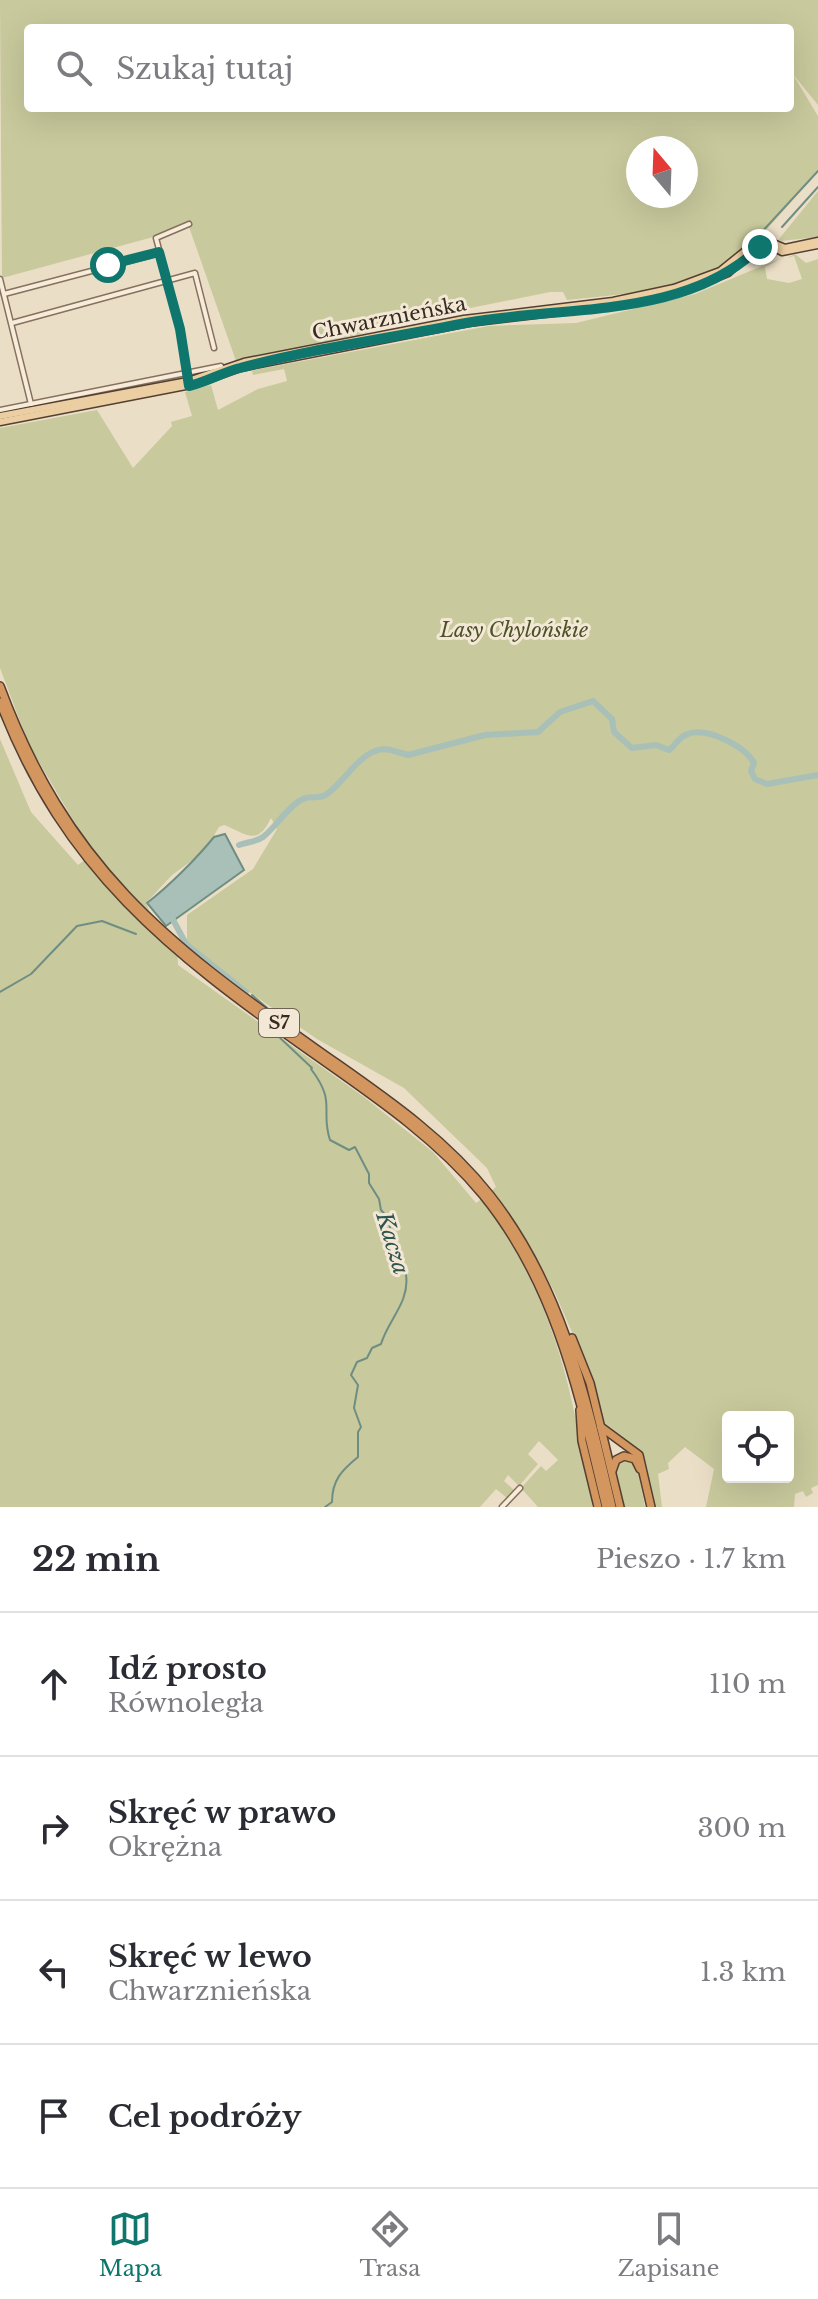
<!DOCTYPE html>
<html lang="pl">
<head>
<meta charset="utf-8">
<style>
  body { margin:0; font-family:"Libre Baskerville",serif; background:#f7f7f7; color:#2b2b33 }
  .controls { position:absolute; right:24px; bottom:24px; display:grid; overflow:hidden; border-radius:8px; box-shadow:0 8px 32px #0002 }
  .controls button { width:72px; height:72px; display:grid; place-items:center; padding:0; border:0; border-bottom:2px solid #e1e1e2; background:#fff; color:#2b2b33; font:40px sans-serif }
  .compass { position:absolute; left:626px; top:136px; width:72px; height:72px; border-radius:50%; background:#fff; box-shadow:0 8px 32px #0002; rotate:341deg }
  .stop { position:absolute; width:24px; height:24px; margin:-18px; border:6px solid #0f766e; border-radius:50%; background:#fff }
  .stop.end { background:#0f766e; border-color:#fff; box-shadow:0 2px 8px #0008 }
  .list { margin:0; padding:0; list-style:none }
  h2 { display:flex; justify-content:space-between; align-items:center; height:104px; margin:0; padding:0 32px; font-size:34px }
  h2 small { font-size:26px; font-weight:400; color:#7c7c81 }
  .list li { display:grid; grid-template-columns:52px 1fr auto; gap:24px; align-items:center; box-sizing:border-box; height:144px; padding:0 32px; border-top:2px solid #e1e1e2 }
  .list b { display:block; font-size:30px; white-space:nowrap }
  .list p { margin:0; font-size:26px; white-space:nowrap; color:#7c7c81 }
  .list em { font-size:26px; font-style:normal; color:#7c7c81 }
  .icon { flex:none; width:44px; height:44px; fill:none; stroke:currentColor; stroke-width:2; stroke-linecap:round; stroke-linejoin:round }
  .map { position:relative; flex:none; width:818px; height:1507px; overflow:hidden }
  .search { position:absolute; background:#fff; box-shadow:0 8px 32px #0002; left:24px; right:24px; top:24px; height:88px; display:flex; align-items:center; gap:20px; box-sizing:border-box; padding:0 28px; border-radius:8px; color:#7c7c81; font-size:30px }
  .sheet { height:680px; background:#fff }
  nav { display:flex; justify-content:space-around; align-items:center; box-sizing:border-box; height:112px; border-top:2px solid #e1e1e2; background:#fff; font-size:22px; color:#7c7c81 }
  nav a { display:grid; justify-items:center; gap:4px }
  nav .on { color:#0f766e }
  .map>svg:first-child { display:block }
</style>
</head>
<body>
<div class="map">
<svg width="818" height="1507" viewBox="0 0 818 1507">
  <rect width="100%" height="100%" fill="#ebdec7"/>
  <g fill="#c8c99c" fill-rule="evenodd">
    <path d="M0 0H818V105L792 73 818 116V172C793 198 770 230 741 253 691 293 628 293 567 300L563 292H550L371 328V332L236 361 188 224 157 236 2 278ZM28 28H790V108H28ZM638 148H686V196H638Z"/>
    <polygon points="818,191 818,237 781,241 779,239"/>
    <path d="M795 254 806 263 818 259V1485L811 1488 813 1493 806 1497 803 1491 795 1494 794 1507H706L714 1469 685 1447 668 1463 669 1469 658 1474 662 1507H653L643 1461 604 1428 575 1339 554 1291 532 1250 490 1192 496 1187 487 1168 404 1088 317 1039 177 942 178 965 364 1097 433 1152 476 1203 482 1199C539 1279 564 1350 581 1447 585 1467 592 1486 592 1507H538L521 1488 541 1466 546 1471 558 1460 539 1441 528 1454 538 1464 519 1486 508 1475 504 1481 514 1490 507 1498 496 1489 480 1507H0V739L31 812 78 865 93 854 29 745 0 668V428L97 410 133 468 172 426 171 422 192 416 185 392 211 385 218 410 258 389 287 381 284 369 253 375 252 371 260 369 489 326 576 323 695 294 784 257 765 267 767 279 789 283 802 279 794 256 787 258ZM271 818 277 829 253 869 187 915V944L152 918 146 903 172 875 205 851 219 827 224 825C247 834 257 847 271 818ZM728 1417H788V1477H728Z"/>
    <polygon points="631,1459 637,1466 645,1507 623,1507 615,1469 619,1461"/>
  </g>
  <path fill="#a8c0b7" stroke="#6f8e83" stroke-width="2" d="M225 834 244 870 166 926 147 903C169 886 197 858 214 837Z"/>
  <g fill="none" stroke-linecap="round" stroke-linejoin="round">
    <g stroke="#6f8e83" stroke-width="2">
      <polyline points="782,227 818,187"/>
      <polyline points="758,236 818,171"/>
      <polyline points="0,992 31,974 77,926 102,921 136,934"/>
      <polyline points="252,995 279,1018"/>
      <polyline points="277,1035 312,1068"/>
      <path d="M311 1069C337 1103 320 1110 330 1140L349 1150 355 1147 369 1174V1183L379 1199 381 1210 389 1219 391 1237 396 1239C395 1255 404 1261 406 1275 410 1302 388 1320 381 1344L372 1348 367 1358 357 1362 351 1375 358 1385 354 1408 361 1427 358 1432V1457C342 1470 332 1480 332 1502L325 1507"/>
    </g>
    <g stroke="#a8c0b7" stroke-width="6">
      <path d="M394 751 408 755 485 735 538 732 560 712 593 701 612 719 614 732 632 748 656 745 669 750C676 745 679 736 688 734 707 727 745 746 754 763L751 771 755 779 767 784 818 775"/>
      <path d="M239 845C247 842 256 842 263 837 275 828 289 805 303 799 311 795 319 800 327 794 347 780 363 744 391 750"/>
      <polyline points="171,916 186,944 246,992"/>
    </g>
    <g stroke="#86705e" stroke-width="7">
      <g id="minor">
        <polyline points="0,279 31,404"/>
        <polyline points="4,294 152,255"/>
        <polyline points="12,323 195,273 214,348"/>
        <polyline points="189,383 180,329 156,238 189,224"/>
        <polyline points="0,410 221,366"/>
        <polyline points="502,1507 520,1488"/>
      </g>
    </g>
    <g stroke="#543f32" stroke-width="9">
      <g id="major">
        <polyline points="0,416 188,381 244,362 464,319 613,301 674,288 720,271 761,238 785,248 818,241"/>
        <polyline points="0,422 196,384 240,368 468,323 612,306 684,291 728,273 764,242 782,252 818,245"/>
      </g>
    </g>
    <g stroke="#543f32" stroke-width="10">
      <g id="highway">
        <path d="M0 686C67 866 163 941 315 1048 377 1092 442 1134 490 1195 562 1286 586 1396 612 1507"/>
        <path d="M0 702C64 870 170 952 311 1052 372 1095 435 1137 483 1195 557 1286 579 1396 606 1507"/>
        <polyline points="572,1338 590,1383 620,1507"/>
        <polyline points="580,1410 582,1441 598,1507"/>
        <polyline points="601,1427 639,1455 651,1507"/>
        <polyline points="612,1471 616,1460 624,1456 635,1459 640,1469"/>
      </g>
    </g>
    <use href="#minor" stroke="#f7ecda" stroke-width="4"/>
    <use href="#major" stroke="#ebcea2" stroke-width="6"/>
    <use href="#highway" stroke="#d4965f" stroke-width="7"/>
  </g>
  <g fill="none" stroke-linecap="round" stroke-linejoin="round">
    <path stroke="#0f766e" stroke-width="10" d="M108 265 159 252 180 329 189 386C207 382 223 372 240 368 314 348 392 338 466 323 563 305 684 320 760 247"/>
  </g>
  <g text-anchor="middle" stroke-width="6" stroke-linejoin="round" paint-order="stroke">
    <rect fill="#f3e8d6" stroke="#6f6357" stroke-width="2" x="259" y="1009" width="40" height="28" rx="6"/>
    <g font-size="18" font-weight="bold" fill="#372a20">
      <text x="279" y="1029">S7</text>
    </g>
    <g font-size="20" fill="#372a20" stroke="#f3e8d6">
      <text transform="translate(389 318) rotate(-11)" y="7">Chwarznieńska</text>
    </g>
    <g font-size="20" font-style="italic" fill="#4b5228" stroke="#f3e8d6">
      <text x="514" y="637">Lasy Chylońskie</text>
    </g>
    <g font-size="22" font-style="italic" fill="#315650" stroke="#f3e8d6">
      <text transform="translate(393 1243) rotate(73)" y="8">Kacza</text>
    </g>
  </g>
</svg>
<div class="controls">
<button><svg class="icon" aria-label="locate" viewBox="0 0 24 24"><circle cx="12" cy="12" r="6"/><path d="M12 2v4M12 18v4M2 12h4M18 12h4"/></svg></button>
</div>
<svg class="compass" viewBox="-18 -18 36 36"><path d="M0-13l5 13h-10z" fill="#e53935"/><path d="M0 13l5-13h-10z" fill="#7c7c81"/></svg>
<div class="stop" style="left:108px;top:265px"></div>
<div class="stop end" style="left:760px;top:247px"></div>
<div class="search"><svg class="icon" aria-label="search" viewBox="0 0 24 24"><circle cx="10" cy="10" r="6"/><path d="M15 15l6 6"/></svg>Szukaj tutaj</div>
</div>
<section class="sheet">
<h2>22 min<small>Pieszo · 1.7 km</small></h2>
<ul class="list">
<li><svg class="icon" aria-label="ahead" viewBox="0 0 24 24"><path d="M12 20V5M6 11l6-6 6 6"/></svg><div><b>Idź prosto</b><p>Równoległa</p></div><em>110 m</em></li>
<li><svg class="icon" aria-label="right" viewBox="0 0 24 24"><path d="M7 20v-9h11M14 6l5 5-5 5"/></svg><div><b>Skręć w prawo</b><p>Okrężna</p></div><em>300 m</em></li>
<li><svg class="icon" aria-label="left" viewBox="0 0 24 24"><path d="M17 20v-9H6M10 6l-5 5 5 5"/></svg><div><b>Skręć w lewo</b><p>Chwarznieńska</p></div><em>1.3 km</em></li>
<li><svg class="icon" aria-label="arrive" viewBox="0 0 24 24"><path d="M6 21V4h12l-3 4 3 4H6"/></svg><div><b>Cel podróży</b></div></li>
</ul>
</section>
<nav>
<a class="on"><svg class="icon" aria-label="map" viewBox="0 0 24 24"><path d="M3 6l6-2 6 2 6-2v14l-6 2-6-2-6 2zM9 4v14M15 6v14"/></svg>Mapa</a>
<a><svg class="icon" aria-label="directions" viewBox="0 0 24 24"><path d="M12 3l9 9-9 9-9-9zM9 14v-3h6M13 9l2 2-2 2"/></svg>Trasa</a>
<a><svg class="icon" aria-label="saved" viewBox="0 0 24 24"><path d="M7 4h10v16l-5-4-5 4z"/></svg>Zapisane</a>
</nav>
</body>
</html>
